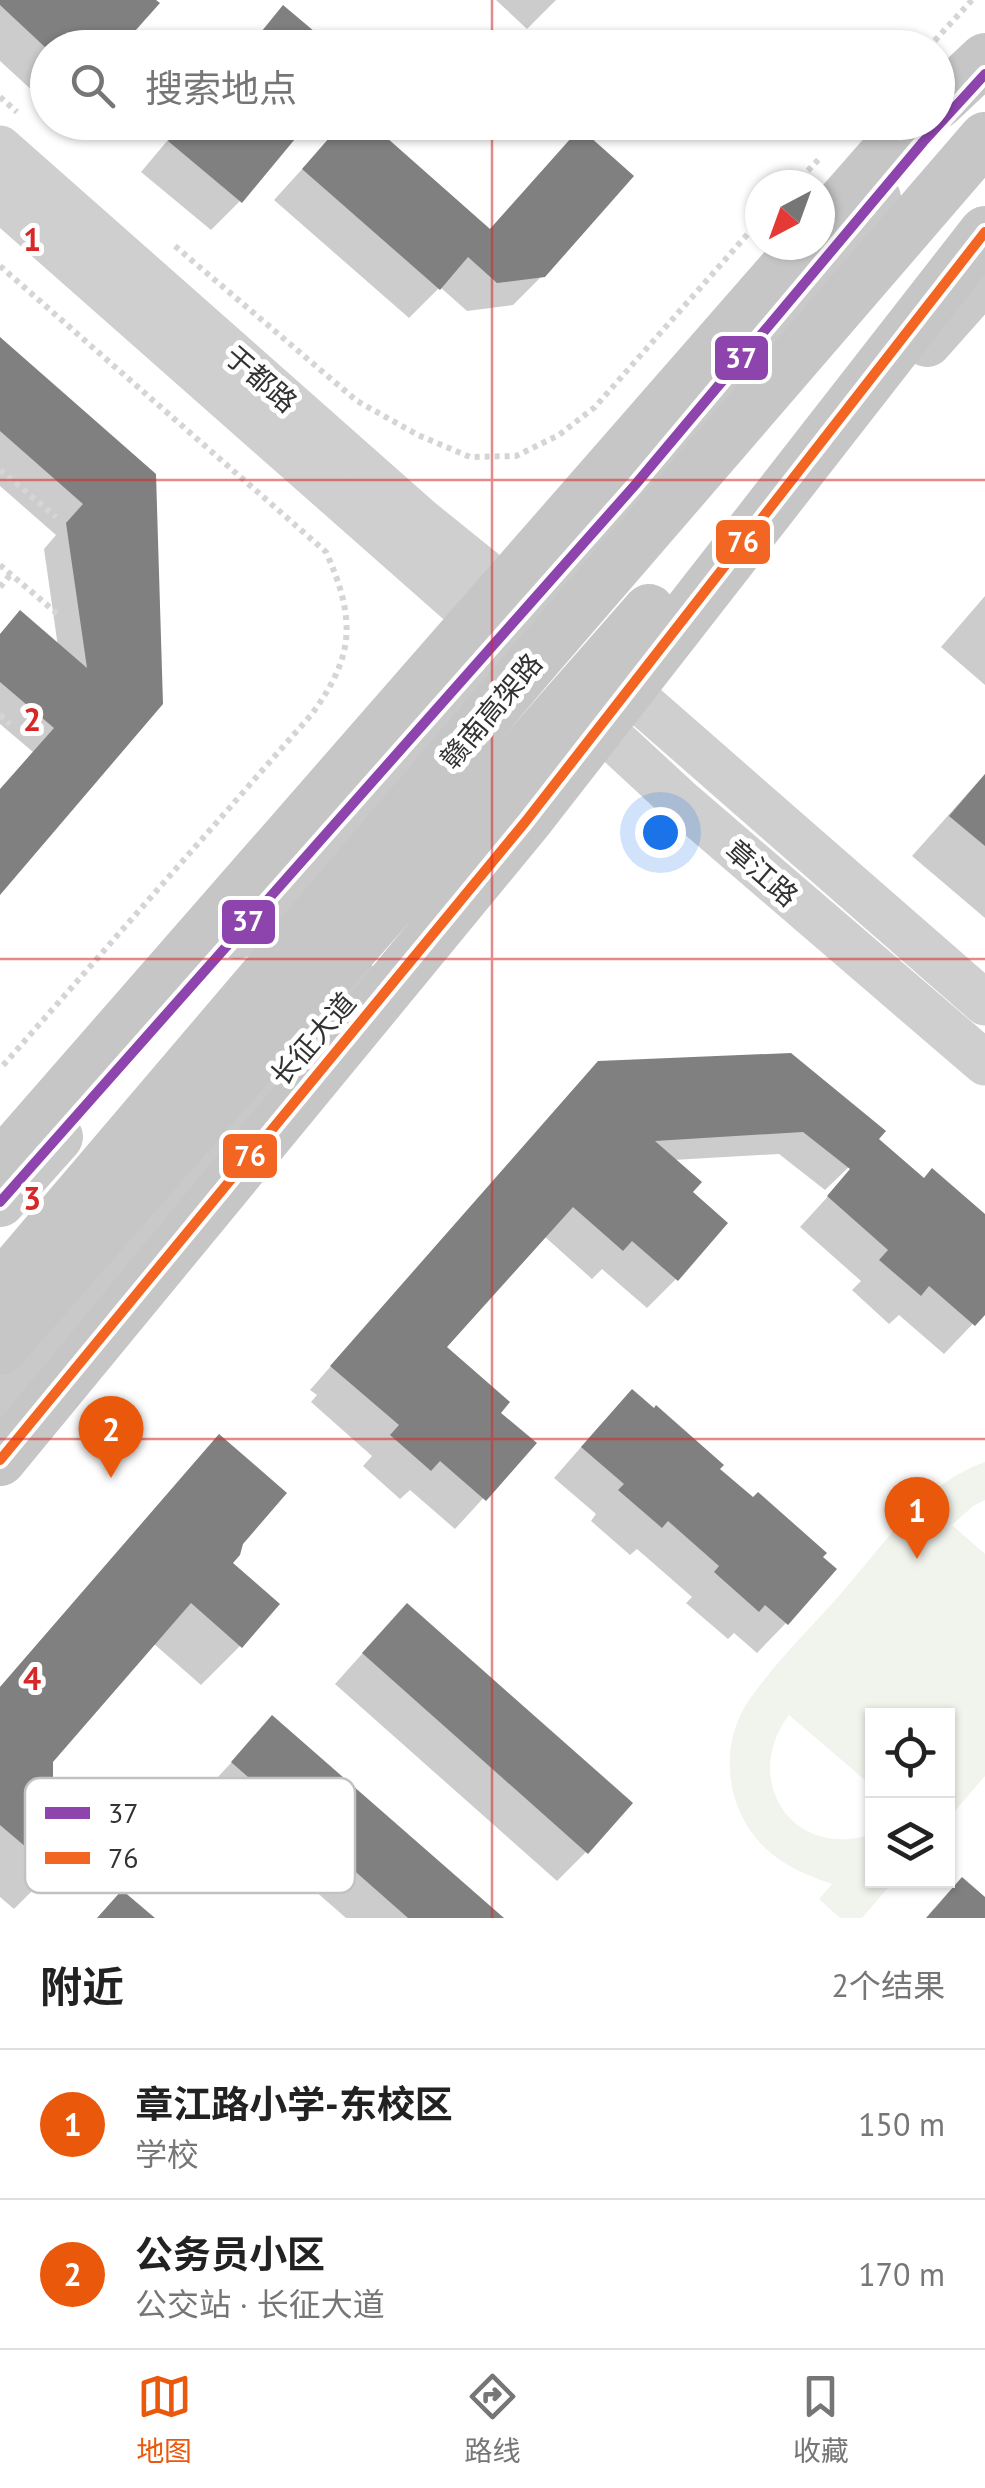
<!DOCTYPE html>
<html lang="zh">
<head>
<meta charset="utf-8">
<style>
  body { margin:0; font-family:"PT Sans","Noto Sans SC",sans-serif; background:#f2f2f2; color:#222 }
  .controls { position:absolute; right:30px; bottom:30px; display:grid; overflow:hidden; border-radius:0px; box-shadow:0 2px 8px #0004 }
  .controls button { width:90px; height:90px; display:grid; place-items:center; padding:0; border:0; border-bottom:2px solid #e0e0e0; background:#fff; color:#222; font:50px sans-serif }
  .compass { position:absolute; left:745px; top:170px; width:90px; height:90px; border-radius:50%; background:#fff; box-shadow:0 2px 8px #0004; rotate:221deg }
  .you { position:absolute; left:660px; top:832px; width:35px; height:35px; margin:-25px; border:8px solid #fff; border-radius:50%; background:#1a73e8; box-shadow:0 0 0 15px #1a73e833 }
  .badge { display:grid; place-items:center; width:65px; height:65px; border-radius:50%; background:#ea580c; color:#fff; font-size:32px; font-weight:700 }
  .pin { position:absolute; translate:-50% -82px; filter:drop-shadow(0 2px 5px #0008) }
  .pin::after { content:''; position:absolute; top:52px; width:35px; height:30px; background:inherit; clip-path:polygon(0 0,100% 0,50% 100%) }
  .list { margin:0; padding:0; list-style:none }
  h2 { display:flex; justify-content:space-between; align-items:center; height:130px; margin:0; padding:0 40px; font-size:42px }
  h2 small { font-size:32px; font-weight:400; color:#767676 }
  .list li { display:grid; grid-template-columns:65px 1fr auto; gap:30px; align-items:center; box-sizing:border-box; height:150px; padding:0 40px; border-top:2px solid #e0e0e0 }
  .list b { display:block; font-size:38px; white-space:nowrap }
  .list p { margin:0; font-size:32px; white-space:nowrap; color:#767676 }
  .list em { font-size:32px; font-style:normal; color:#767676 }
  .icon { flex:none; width:55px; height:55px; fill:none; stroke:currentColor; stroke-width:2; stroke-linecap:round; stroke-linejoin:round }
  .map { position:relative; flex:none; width:985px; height:1918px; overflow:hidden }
  .search { position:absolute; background:#fff; box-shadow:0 2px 8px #0004; left:30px; right:30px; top:30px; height:110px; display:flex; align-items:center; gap:25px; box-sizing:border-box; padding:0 35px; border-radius:55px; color:#767676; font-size:38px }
  .sheet { height:430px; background:#fff }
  nav { display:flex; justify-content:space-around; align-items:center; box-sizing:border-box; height:140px; border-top:2px solid #e0e0e0; background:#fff; font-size:28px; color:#767676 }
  nav a { display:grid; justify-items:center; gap:5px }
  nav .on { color:#ea580c }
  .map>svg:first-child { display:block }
</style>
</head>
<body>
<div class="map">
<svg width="985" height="1918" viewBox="0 0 985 1918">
  <rect width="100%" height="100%" fill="#fff"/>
  <path fill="#f1f4ed" d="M985 1462V1500L973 1506 952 1525 985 1554V1776L948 1819V1716H872V1786L789 1715C740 1780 793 1861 872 1834V1880L894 1881 862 1918H840L819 1899 832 1884C815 1878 798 1872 783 1862 729 1828 713 1753 749 1700 776 1661 813 1626 844 1590 885 1543 924 1483 985 1462Z"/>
  <g fill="#0003">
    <polygon points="0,0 153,0 48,48 48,105 0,61"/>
    <polygon points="496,0 556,0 527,29"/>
    <polygon points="66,122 96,122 82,137"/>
    <polygon points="183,122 306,122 240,201 211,230 141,172"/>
    <polygon points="345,122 488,231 580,131 543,275 513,305 467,311 440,287 409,318 274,200"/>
    <polygon points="0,340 154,476 161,704 0,890 0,790 33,752 0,724 0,634 58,647 44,549 56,535 0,486"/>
    <polygon points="985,596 985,685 941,647"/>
    <polygon points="985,774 985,918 912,856"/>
    <polygon points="790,1056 852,1163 923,1181 985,1218 985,1311 944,1354 899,1315 889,1324 852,1290 861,1281 800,1227 853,1169 850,1166 825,1190 779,1154 673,1160 689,1192 676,1279 647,1308 602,1269 592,1279 544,1236 444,1347 498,1413 533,1444 455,1529 410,1490 400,1499 363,1466 372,1456 311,1402 317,1395 310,1390 573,1090"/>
    <polygon points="603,1422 717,1469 786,1623 757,1653 734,1633 728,1639 686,1603 692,1597 637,1549 630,1555 591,1521 596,1514 554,1478"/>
    <polygon points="197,1460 240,1543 230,1564 240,1646 201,1685 153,1643 50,1761 41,1787 53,1870 14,1909 0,1897 0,1687"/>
    <polygon points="378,1636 586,1852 557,1881 335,1684"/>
    <polygon points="272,1719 500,1918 346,1918 203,1793"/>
  </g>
  <g fill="#808080">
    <polygon points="0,0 156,0 160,3 127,40 136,48 46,48 0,5"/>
    <polygon points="283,5 334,48 248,48"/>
    <polygon points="184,122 309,122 242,203 168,141"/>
    <polygon points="343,122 369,122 490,229 580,128 634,176 545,277 497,283 468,257 440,290 302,169"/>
    <polygon points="0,337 156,474 163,704 0,895 0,789 54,728 0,682 0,634 20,610 87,668 66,523 83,504 0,431"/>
    <polygon points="985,774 985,846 949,816"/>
    <polygon points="791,1053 886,1131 879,1139 924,1178 932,1168 985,1214 985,1315 975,1326 929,1286 921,1296 879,1260 888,1250 827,1196 850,1169 803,1132 655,1141 702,1182 693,1192 728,1223 678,1281 632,1241 623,1251 573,1207 447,1347 510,1402 501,1413 537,1443 486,1501 440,1461 431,1471 390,1435 399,1425 330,1366 598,1061"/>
    <polygon points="632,1389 654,1408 656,1405 724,1465 720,1469 753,1497 758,1492 827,1553 823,1557 837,1569 788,1625 765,1605 759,1612 714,1572 719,1566 668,1521 662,1528 618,1490 624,1484 581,1447"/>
    <polygon points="219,1434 287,1493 243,1544 240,1555 233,1563 280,1604 242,1648 191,1603 53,1762 53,1778 45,1787 92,1828 54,1871 0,1825 0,1687"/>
    <polygon points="407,1603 633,1803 588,1854 362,1653"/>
    <polygon points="272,1715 504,1918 408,1918 231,1762"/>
    <polygon points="962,1877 985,1897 985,1918 926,1918"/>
    <polygon points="122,1890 155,1918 97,1918"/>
  </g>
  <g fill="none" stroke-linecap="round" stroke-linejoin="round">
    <g stroke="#d5d5d5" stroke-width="6" stroke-dasharray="5 5" stroke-linecap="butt">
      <polyline points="928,48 972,0"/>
      <polyline points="0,97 17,112"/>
      <polyline points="794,185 821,157"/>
      <polyline points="175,246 357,401 418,435 470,457 516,456 559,435 595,407 760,220"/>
      <path d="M0 266 326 552C356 619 355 656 311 715L0 1069"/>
      <polyline points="0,470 56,517"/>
      <polyline points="0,565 60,616"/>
      <polyline points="0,587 11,574"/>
      <polyline points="0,715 10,724"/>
    </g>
    <g stroke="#cfcfcf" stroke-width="45">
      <polyline points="0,148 423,522 531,609"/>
      <polyline points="0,198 502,641"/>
      <polyline points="603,669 985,1003"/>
      <polyline points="573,702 679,800 985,1063"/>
    </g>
    <g stroke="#c9c9c9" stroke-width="50">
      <polyline points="927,342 985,277"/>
      <polyline points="237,934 635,485 876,198"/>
      <polyline points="0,1202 58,1137"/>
      <polyline points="0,1397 358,986"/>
    </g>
    <g stroke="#c6c6c6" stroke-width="52">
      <polyline points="938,103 985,59"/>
      <polyline points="820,228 892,146 917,122"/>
    </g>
    <g stroke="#c6c6c6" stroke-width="52">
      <polyline points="0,1166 805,245"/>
      <polyline points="0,1288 539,655 985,138"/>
      <polyline points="0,1349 649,610"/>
      <polyline points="0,1460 526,821 985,232"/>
    </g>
    <g stroke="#fff" stroke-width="18">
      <polyline id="bus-1" points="0,1202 635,485 923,142 985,74"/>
    </g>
    <g stroke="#fff" stroke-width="18">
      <polyline id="bus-2" points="0,1460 526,821 985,232"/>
    </g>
    <use href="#bus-1" stroke="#8e44ad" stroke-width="10"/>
    <use href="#bus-2" stroke="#f26522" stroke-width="10"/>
  </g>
  <path fill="none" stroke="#d62828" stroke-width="2.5" stroke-opacity="0.55" d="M492 0V48M492 122V1918M0 480H985M0 959H985M0 1439H985"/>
  <g text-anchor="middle" stroke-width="10" stroke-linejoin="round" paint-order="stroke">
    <g font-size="28" fill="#323232" stroke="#fff">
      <text transform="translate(261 379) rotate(41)" y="10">于都路</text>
      <text transform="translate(491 711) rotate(-50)" y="10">赣南高架路</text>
      <text transform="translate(762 873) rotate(41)" y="10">章江路</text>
      <text transform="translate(313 1039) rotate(-49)" y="10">长征大道</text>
    </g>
  </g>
  <rect x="25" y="1778" width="330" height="115" rx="15" fill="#fff" stroke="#c2c2c2" stroke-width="2.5"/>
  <rect x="45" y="1807" width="45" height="12" fill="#8e44ad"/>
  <rect x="45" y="1852" width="45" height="12" fill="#f26522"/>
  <g font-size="28" fill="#323232">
    <text x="108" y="1823">37</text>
    <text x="108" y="1868">76</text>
  </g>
  <g font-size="32" text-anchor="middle" font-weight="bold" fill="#d62828" stroke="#fff" stroke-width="10" stroke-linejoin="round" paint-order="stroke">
    <text x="32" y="251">1</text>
    <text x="32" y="731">2</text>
    <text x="32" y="1210">3</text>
    <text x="32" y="1690">4</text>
  </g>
  <g stroke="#fff" stroke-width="4">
    <rect x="713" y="334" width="57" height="48" rx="10" fill="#8e44ad"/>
    <rect x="714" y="518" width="58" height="48" rx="10" fill="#f26522"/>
    <rect x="220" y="898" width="57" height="48" rx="10" fill="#8e44ad"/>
    <rect x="221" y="1132" width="58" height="48" rx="10" fill="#f26522"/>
  </g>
  <g font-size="28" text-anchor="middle" font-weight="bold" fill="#fff">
    <text x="741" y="368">37</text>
    <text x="743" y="552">76</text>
    <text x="248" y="931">37</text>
    <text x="250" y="1166">76</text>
  </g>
</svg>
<div class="controls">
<button><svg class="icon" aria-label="locate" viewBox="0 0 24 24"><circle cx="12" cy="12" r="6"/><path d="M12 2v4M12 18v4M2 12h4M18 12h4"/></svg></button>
<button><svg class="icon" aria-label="layers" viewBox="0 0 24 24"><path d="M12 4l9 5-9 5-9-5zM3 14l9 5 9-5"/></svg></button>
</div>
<svg class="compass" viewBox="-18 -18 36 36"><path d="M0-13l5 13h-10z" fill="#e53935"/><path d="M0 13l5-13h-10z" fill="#767676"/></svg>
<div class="you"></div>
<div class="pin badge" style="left:917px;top:1559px">1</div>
<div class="pin badge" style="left:111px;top:1478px">2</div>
<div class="search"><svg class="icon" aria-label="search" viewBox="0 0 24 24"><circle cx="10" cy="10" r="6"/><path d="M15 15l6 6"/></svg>搜索地点</div>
</div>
<section class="sheet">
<h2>附近<small>2个结果</small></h2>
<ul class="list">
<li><span class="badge">1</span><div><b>章江路小学-东校区</b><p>学校</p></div><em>150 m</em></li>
<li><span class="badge">2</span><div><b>公务员小区</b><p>公交站 · 长征大道</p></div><em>170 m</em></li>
</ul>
</section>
<nav>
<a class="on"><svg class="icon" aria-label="map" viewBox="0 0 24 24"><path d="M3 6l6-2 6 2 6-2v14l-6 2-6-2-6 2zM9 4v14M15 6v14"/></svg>地图</a>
<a><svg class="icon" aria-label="directions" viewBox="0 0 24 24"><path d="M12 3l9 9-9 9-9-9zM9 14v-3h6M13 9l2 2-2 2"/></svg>路线</a>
<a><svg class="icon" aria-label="saved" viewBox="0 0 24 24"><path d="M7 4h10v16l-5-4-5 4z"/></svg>收藏</a>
</nav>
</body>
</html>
